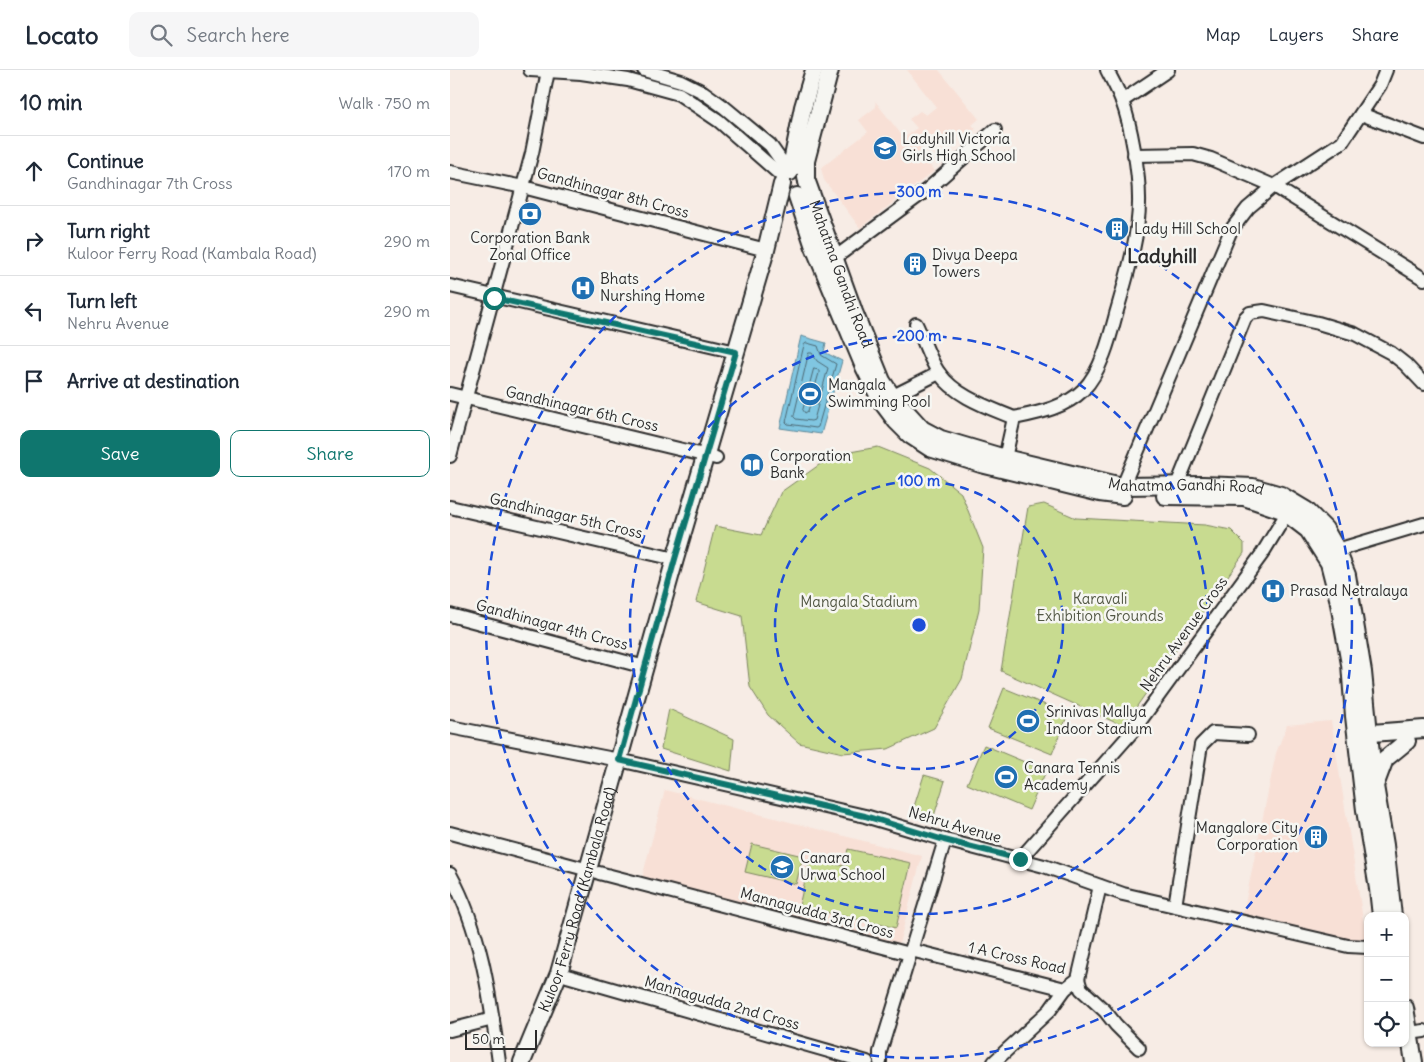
<!DOCTYPE html>
<html lang="en">
<head>
<meta charset="utf-8">
<style>
  body { margin:0; font-family:Delius,sans-serif; background:#f6f6f7; color:#1f2937 }
  .controls { position:absolute; right:15px; bottom:15px; display:grid; overflow:hidden; border-radius:10px; box-shadow:0 1px 4px #0004 }
  .controls button { width:45px; height:45px; display:grid; place-items:center; padding:0; border:0; border-bottom:1px solid #e0e1e3; background:#fff; color:#1f2937; font:25px sans-serif }
  .scale { position:absolute; left:15px; bottom:12px; width:72px; box-sizing:border-box; padding-left:5px; border:2px solid #2b2b2b; border-top:0; font-size:14px; line-height:18px; white-space:nowrap; color:#2b2b2b; -webkit-text-stroke:4px #f6f6f2; paint-order:stroke }
  .stop { position:absolute; width:15px; height:15px; margin:-11px; border:4px solid #0f766e; border-radius:50%; background:#fff }
  .stop.end { background:#0f766e; border-color:#fff; box-shadow:0 1px 5px #0008 }
  .list { margin:0; padding:0; list-style:none }
  h2 { display:flex; justify-content:space-between; align-items:center; height:65px; margin:0; padding:0 20px; font-size:21px }
  h2 small { font-size:16px; font-weight:400; color:#747a83 }
  .list li { display:grid; grid-template-columns:32px 1fr auto; gap:15px; align-items:center; box-sizing:border-box; height:70px; padding:0 20px; border-top:1px solid #e0e1e3 }
  .list b { display:block; font-size:19px; white-space:nowrap }
  .list p { margin:0; font-size:16px; white-space:nowrap; color:#747a83 }
  .list em { font-size:16px; font-style:normal; color:#747a83 }
  .actions { display:flex; gap:10px; padding:15px 20px }
  .actions a { flex:1; padding:11px 0; border:1px solid #0f766e; border-radius:10px; text-align:center; font-size:18px; color:#0f766e }
  .actions .main { background:#0f766e; color:#fff }
  .icon { flex:none; width:28px; height:28px; fill:none; stroke:currentColor; stroke-width:2; stroke-linecap:round; stroke-linejoin:round }
  .map { position:relative; flex:none; width:974px; height:992px; overflow:hidden }
  header { display:flex; align-items:center; gap:30px; box-sizing:border-box; height:70px; padding:0 25px; background:#fff; border-bottom:1px solid #e0e1e3 }
  header strong { font-size:24px }
  nav { display:flex; gap:28px; margin-inline-start:auto; font-size:18px }
  .search { width:350px; height:45px; background:#f6f6f7; display:flex; align-items:center; gap:12px; box-sizing:border-box; padding:0 18px; border-radius:10px; color:#747a83; font-size:19px }
  main { display:flex }
  aside { flex:1; background:#fff }
  .map>svg:first-child { display:block }
</style>
</head>
<body>
<header>
<strong>Locato</strong>
<div class="search"><svg class="icon" aria-label="search" viewBox="0 0 24 24"><circle cx="10" cy="10" r="6"/><path d="M15 15l6 6"/></svg>Search here</div>
<nav><a>Map</a><a>Layers</a><a>Share</a></nav>
</header>
<main>
<aside>
<h2>10 min<small>Walk · 750 m</small></h2>
<ul class="list">
<li><svg class="icon" aria-label="ahead" viewBox="0 0 24 24"><path d="M12 20V5M6 11l6-6 6 6"/></svg><div><b>Continue</b><p>Gandhinagar 7th Cross</p></div><em>170 m</em></li>
<li><svg class="icon" aria-label="right" viewBox="0 0 24 24"><path d="M7 20v-9h11M14 6l5 5-5 5"/></svg><div><b>Turn right</b><p>Kuloor Ferry Road (Kambala Road)</p></div><em>290 m</em></li>
<li><svg class="icon" aria-label="left" viewBox="0 0 24 24"><path d="M17 20v-9H6M10 6l-5 5 5 5"/></svg><div><b>Turn left</b><p>Nehru Avenue</p></div><em>290 m</em></li>
<li><svg class="icon" aria-label="arrive" viewBox="0 0 24 24"><path d="M6 21V4h12l-3 4 3 4H6"/></svg><div><b>Arrive at destination</b></div></li>
</ul>
<div class="actions"><a class="main">Save</a><a>Share</a></div>
</aside>
<div class="map">
<svg width="974" height="992" viewBox="0 0 974 992">
  <rect width="100%" height="100%" fill="#f7ece5"/>
  <filter id="ink" filterUnits="userSpaceOnUse"><feTurbulence type="fractalNoise" baseFrequency=".02" numOctaves="2"/><feDisplacementMap in="SourceGraphic" scale="10" xChannelSelector="R" yChannelSelector="G"/><feConvolveMatrix kernelMatrix="1 2 1 2 8 2 1 2 1" color-interpolation-filters="sRGB"/></filter>
  <g filter="url(#ink)">
    <g fill="#f8e0d6">
      <polygon points="457,0 489,0 529,49 522,55 526,59 516,65 510,61 503,72 498,75 490,64 469,80 484,101 410,158 374,110 371,98 418,62 409,50 426,37 425,31 454,68 467,58 459,49 470,41 476,45 486,37"/>
      <polygon points="881,651 917,874 793,844 826,683 837,655"/>
      <polygon points="215,720 472,786 449,874 192,808"/>
    </g>
    <g fill="#c8db90" stroke="#7a835e">
      <polygon points="428,377 480,398 511,423 533,478 529,539 512,609 484,658 438,679 393,683 349,673 318,645 300,617 292,546 246,532 265,456 311,465 331,422 383,385"/>
      <polygon points="594,434 626,448 755,455 781,460 794,473 794,483 673,656 551,601 578,437"/>
      <polygon points="554,618 618,644 602,684 538,658"/>
      <polygon points="219,639 284,669 281,701 211,679"/>
      <polygon points="534,675 596,701 579,740 517,714"/>
      <polygon points="474,705 495,711 483,749 462,743"/>
      <polygon points="302,774 353,786 346,814 295,802"/>
      <polygon points="398,779 461,793 446,858 349,836 360,789 394,796"/>
    </g>
    <polygon fill="#80c6e1" stroke="#5e8898" points="351,266 376,273 374,282 392,291 371,364 330,358"/>
    <g fill="none" stroke-linecap="round" stroke-linejoin="round">
      <g stroke="#4d6974" stroke-width="1">
        <polygon points="357,273 368,276 371,285 386,294 368,357 366,358 338,354 336,352 354,275"/>
        <polygon points="359,283 362,283 367,291 378,298 364,350 361,351 346,349 344,347"/>
        <polygon points="364,299 369,300 369,303 358,341 355,343 353,340"/>
      </g>
      <g stroke="#2b2b2b" stroke-width="16">
        <g id="minor">
          <polyline points="80,0 131,3 178,10 229,24 269,51 333,107"/>
          <polyline points="194,0 231,11 253,22 274,37 320,75 339,102"/>
          <polyline points="672,31 718,0"/>
          <polyline points="911,44 974,68"/>
          <polyline points="684,85 743,84 761,89 824,116 974,209"/>
          <polyline points="0,102 73,117 316,180"/>
          <polyline points="384,183 390,184 478,119 545,60"/>
          <polyline points="0,216 286,282"/>
          <path d="M466 254C473 268 480 291 489 303 506 327 538 337 564 348"/>
          <polyline points="0,324 266,388"/>
          <polyline points="435,330 489,303"/>
          <polyline points="0,386 82,83 98,1"/>
          <path d="M555 388 564 348C588 343 615 338 633 320 651 302 660 267 666 244 676 209 690 164 689 128 689 102 681 55 672 31 668 20 662 10 657 0"/>
          <polyline points="727,415 795,248 800,243 814,241 868,253 905,264 941,283 955,294 974,314"/>
          <polyline points="670,423 781,160 798,138 824,116 892,72 930,15 936,0"/>
          <polyline points="0,437 225,489"/>
          <polyline points="887,480 974,454"/>
          <polyline points="0,545 195,597"/>
          <polyline points="0,657 169,690 415,746 495,770 594,796 673,824 898,876 918,877"/>
          <polyline points="0,763 139,800"/>
          <polyline points="570,789 682,662 812,484 837,443"/>
          <polyline points="149,803 460,884 495,770"/>
          <path d="M0 804C32 862 40 928 49 992"/>
          <polyline points="725,836 751,675 763,663 798,665"/>
          <polyline points="461,880 615,919 628,909 650,816"/>
          <polyline points="117,906 417,992"/>
          <polyline points="628,909 631,919 655,941 666,955 689,978"/>
          <polyline points="0,960 43,949"/>
          <polyline points="959,963 974,961"/>
          <polyline points="430,992 430,982 460,884"/>
          <polyline points="544,992 600,940 615,919"/>
        </g>
      </g>
      <g stroke="#2b2b2b" stroke-width="20">
        <g id="major">
          <polyline points="340,102 353,37 364,0"/>
          <polyline points="356,108 356,91 380,0"/>
          <path id="s1" d="M357 112 404 242 432 311 442 326 472 359 491 369 555 388 672 416 753 415 803 417 831 425 856 440 875 459 887 480 897 505 913 602 923 704 935 775 943 846"/>
          <polyline points="347,126 364,177 414,297 431,331 446,351 460,365 480,378 531,394 650,423 673,426"/>
          <polyline points="715,426 794,427 832,440 858,460 879,493 888,528 900,594 904,646 915,740 928,819 931,846"/>
          <polyline points="909,664 974,659"/>
          <polyline points="926,713 935,689 957,671"/>
          <polyline points="955,938 964,992"/>
          <path id="s2" d="M72 992 109 903 225 489 316 180 332 114"/>
        </g>
      </g>
      <use href="#minor" stroke="#f6f6f2" stroke-width="12"/>
      <use href="#major" stroke="#f6f6f2" stroke-width="16"/>
    </g>
  </g>
  <g fill="none" stroke-linecap="round" stroke-linejoin="round" filter="url(#ink)">
    <polyline stroke="#0f766e" stroke-width="6" points="44,228 286,282 225,489 169,690 415,746 494,770 570,789"/>
  </g>
  <g fill="none" stroke="#1d4ed8" stroke-width="2.5" stroke-dasharray="9 6">
    <circle cx="469" cy="555" r="144"/>
    <circle cx="469" cy="555" r="289"/>
    <circle cx="469" cy="555" r="433"/>
  </g>
  <defs>
    <g id="school-disc" transform="scale(1.25)"><circle r="9.5" fill="#1f6fb2" stroke="#f6f6f2"/><path d="M0-5L7-2L0 1L-7-2ZM-4 1L0 2.5L4 1V4Q0 6-4 4Z" fill="#fff"/></g>
    <g id="bank-disc" transform="scale(1.25)"><circle r="9.5" fill="#1f6fb2" stroke="#f6f6f2"/><path d="M-6-4H6V4H-6ZM0-2.3a2.3 2.3 0 1 0 0 4.6a2.3 2.3 0 1 0 0-4.6Z" fill="#fff"/></g>
    <g id="building-disc" transform="scale(1.25)"><circle r="9.5" fill="#1f6fb2" stroke="#f6f6f2"/><path d="M-4-6H4V6H1V3H-1V6H-4ZM-2.5-4.3h1.7v1.8h-1.7ZM.8-4.3h1.7v1.8H.8ZM-2.5-1h1.7V.8h-1.7ZM.8-1h1.7V.8H.8Z" fill="#fff"/></g>
    <g id="hospital-disc" transform="scale(1.25)"><circle r="9.5" fill="#1f6fb2" stroke="#f6f6f2"/><path d="M-5-5h3v3.5h4V-5h3V5h-3V1.5h-4V5h-3Z" fill="#fff"/></g>
    <g id="stadium-disc" transform="scale(1.25)"><circle r="9.5" fill="#1f6fb2" stroke="#f6f6f2"/><path d="M0-5a6.5 5 0 1 0 0 10a6.5 5 0 1 0 0-10ZM-3.5-1.8h7v3.6h-7Z" fill="#fff"/></g>
    <g id="library-disc" transform="scale(1.25)"><circle r="9.5" fill="#1f6fb2" stroke="#f6f6f2"/><path d="M-6-4Q-3-5.5-.7-3.5V5Q-3 3-6 4ZM6-4Q3-5.5 .7-3.5V5Q3 3 6 4Z" fill="#fff"/></g>
  </defs>
  <g fill-rule="evenodd">
    <use href="#school-disc" x="435" y="78"/>
    <use href="#bank-disc" x="80" y="144"/>
    <use href="#building-disc" x="667" y="159"/>
    <use href="#building-disc" x="465" y="194"/>
    <use href="#hospital-disc" x="133" y="218"/>
    <use href="#stadium-disc" x="360" y="324"/>
    <use href="#library-disc" x="302" y="395"/>
    <use href="#hospital-disc" x="823" y="521"/>
    <use href="#stadium-disc" x="578" y="651"/>
    <use href="#stadium-disc" x="556" y="707"/>
    <use href="#building-disc" x="866" y="767"/>
    <use href="#school-disc" x="332" y="797"/>
  </g>
  <g text-anchor="middle" stroke-width="5" stroke-linejoin="round" paint-order="stroke">
    <g font-size="15" fill="#2b2b2b" stroke="#f6f6f2" text-anchor="start">
      <text x="452" y="74">Ladyhill Victoria<tspan x="452" dy="17">Girls High School</tspan></text>
      <text x="684" y="164">Lady Hill School</text>
      <text x="80" y="173" text-anchor="middle">Corporation Bank<tspan x="80" dy="17">Zonal Office</tspan></text>
      <text x="482" y="190">Divya Deepa<tspan x="482" dy="17">Towers</tspan></text>
      <text x="150" y="214">Bhats<tspan x="150" dy="17">Nurshing Home</tspan></text>
      <text x="378" y="320">Mangala<tspan x="378" dy="17">Swimming Pool</tspan></text>
      <text x="320" y="391">Corporation<tspan x="320" dy="17">Bank</tspan></text>
      <text x="840" y="526">Prasad Netralaya</text>
      <text x="596" y="647">Srinivas Mallya<tspan x="596" dy="17">Indoor Stadium</tspan></text>
      <text x="574" y="703">Canara Tennis<tspan x="574" dy="17">Academy</tspan></text>
      <text x="848" y="763" text-anchor="end">Mangalore City<tspan x="848" dy="17">Corporation</tspan></text>
      <text x="350" y="793">Canara<tspan x="350" dy="17">Urwa School</tspan></text>
    </g>
    <g font-size="15" fill="#2b2b2b" stroke="#f6f6f2">
      <text transform="translate(163 123) rotate(15)" y="5">Gandhinagar 8th Cross</text>
      <text dy="5" stroke="none"><textPath href="#s1" startOffset="98">Mahatma Gandhi Road</textPath></text>
      <text transform="translate(132 339) rotate(13)" y="5">Gandhinagar 6th Cross</text>
      <text dy="5" stroke="none"><textPath href="#s1" startOffset="548">Mahatma Gandhi Road</textPath></text>
      <text transform="translate(116 446) rotate(13)" y="5">Gandhinagar 5th Cross</text>
      <text transform="translate(102 555) rotate(15)" y="5">Gandhinagar 4th Cross</text>
      <text transform="translate(734 564) rotate(-54)" y="5">Nehru Avenue Cross</text>
      <text transform="translate(505 755) rotate(16)" y="5">Nehru Avenue</text>
      <text dy="5" stroke="none"><textPath href="#s2" startOffset="172">Kuloor Ferry Road (Kambala Road)</textPath></text>
      <text transform="translate(367 843) rotate(15)" y="5">Mannagudda 3rd Cross</text>
      <text transform="translate(567 888) rotate(13)" y="5">1 A Cross Road</text>
      <text transform="translate(272 933) rotate(16)" y="5">Mannagudda 2nd Cross</text>
    </g>
    <g font-size="15" fill="#525744" stroke="#f6f6f2">
      <text x="650" y="534">Karavali<tspan x="650" dy="17">Exhibition Grounds</tspan></text>
      <text x="409" y="537">Mangala Stadium</text>
    </g>
    <g font-size="20" font-weight="bold" fill="#2b2b2b" stroke="#f6f6f2">
      <text x="712" y="193">Ladyhill</text>
    </g>
  </g>
  <circle cx="469" cy="555" r="8" fill="#1d4ed8" stroke="#f6f6f2" stroke-width="2.5"/>
  <g font-size="15" text-anchor="middle" font-weight="bold" fill="#1d4ed8" stroke="#f6f6f2" stroke-width="5" stroke-linejoin="round" paint-order="stroke">
    <text x="469" y="127">300 m</text>
    <text x="469" y="271">200 m</text>
    <text x="469" y="416">100 m</text>
  </g>
</svg>
<div class="controls">
<button>+</button>
<button>−</button>
<button><svg class="icon" aria-label="locate" viewBox="0 0 24 24"><circle cx="12" cy="12" r="6"/><path d="M12 2v4M12 18v4M2 12h4M18 12h4"/></svg></button>
</div>
<div class="scale">50 m</div>
<div class="stop" style="left:44px;top:228px"></div>
<div class="stop end" style="left:570px;top:789px"></div>
</div>
</main>
</body>
</html>
